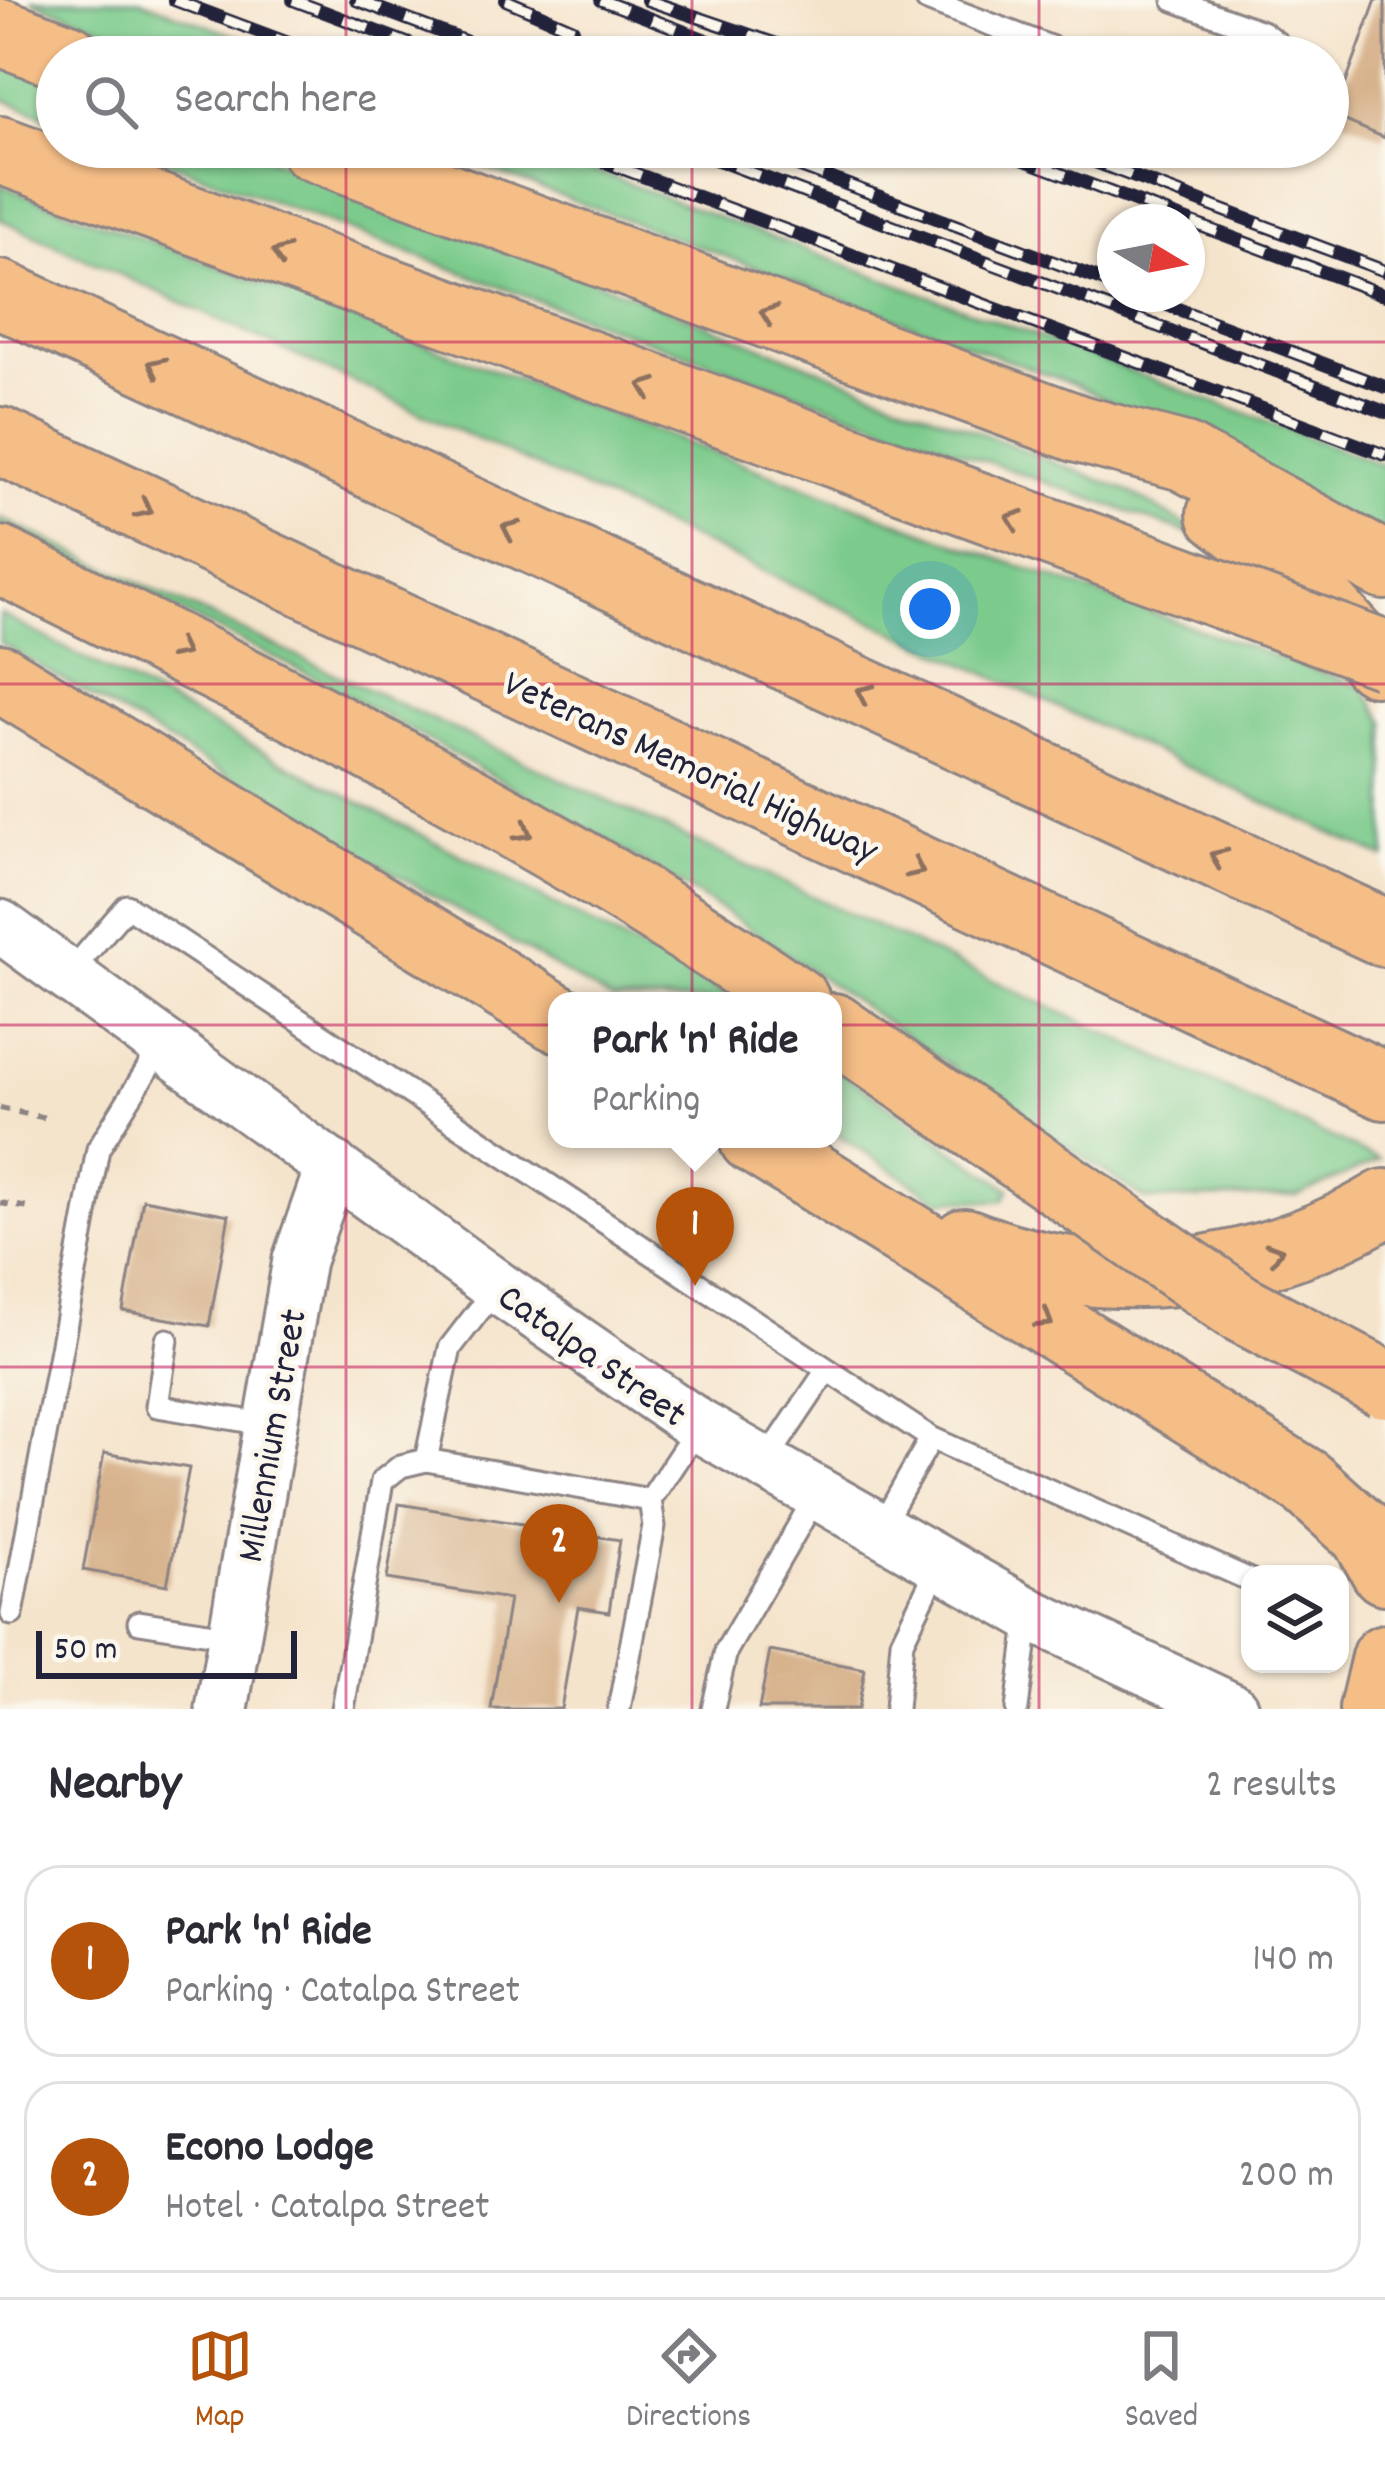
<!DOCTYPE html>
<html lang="en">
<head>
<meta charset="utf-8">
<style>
  body { margin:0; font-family:Dekko,sans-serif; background:#f2f2f3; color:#2b2b33 }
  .controls { position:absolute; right:36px; bottom:36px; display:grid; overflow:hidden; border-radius:24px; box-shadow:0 3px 9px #0004 }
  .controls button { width:108px; height:108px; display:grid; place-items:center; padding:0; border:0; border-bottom:3px solid #e1e1e2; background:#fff; color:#2b2b33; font:60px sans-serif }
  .compass { position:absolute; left:1097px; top:204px; width:108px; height:108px; border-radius:50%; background:#fff; box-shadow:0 3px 9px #0004; rotate:100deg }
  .scale { position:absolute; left:36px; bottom:30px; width:261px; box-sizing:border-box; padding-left:12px; border:6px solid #22223b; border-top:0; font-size:33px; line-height:42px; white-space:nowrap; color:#22223b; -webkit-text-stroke:9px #fbf7ec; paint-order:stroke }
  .you { position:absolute; left:930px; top:609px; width:42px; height:42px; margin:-30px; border:9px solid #fff; border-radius:50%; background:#1a73e8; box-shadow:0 0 0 18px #1a73e833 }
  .badge { display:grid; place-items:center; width:78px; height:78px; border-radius:50%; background:#b45309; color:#fff; font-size:39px; font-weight:700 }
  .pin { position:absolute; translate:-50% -99px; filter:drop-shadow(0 3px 6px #0008) }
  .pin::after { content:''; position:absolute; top:63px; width:42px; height:36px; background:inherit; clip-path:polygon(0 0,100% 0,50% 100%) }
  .popup { position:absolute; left:548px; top:992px; width:294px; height:156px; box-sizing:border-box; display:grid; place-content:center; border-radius:24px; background:#fff; filter:drop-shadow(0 3px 9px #0005); font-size:39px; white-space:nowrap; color:#7c7c81 }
  .popup b { font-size:45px; color:#2b2b33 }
  .popup::after { content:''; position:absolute; left:50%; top:100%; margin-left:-24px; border:24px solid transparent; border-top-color:#fff }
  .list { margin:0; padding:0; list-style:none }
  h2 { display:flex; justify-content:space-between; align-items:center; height:156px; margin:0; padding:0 48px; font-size:51px }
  h2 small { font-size:39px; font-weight:400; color:#7c7c81 }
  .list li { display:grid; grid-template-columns:78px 1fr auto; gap:36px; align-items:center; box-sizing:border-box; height:192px; margin:0 24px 24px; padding:0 24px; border:3px solid #e1e1e2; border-radius:36px }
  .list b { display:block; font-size:45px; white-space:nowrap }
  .list p { margin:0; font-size:39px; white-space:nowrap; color:#7c7c81 }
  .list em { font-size:39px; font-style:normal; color:#7c7c81 }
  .icon { flex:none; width:66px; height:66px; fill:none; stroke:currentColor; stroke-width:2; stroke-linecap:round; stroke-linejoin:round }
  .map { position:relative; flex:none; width:1385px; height:1709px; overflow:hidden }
  .search { position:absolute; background:#fff; box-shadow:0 3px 9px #0004; left:36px; right:36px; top:36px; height:132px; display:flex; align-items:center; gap:30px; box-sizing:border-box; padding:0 42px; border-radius:66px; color:#7c7c81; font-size:45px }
  .sheet { height:588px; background:#fff }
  nav { display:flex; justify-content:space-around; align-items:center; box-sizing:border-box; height:168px; border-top:3px solid #e1e1e2; background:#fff; font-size:33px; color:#7c7c81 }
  nav a { display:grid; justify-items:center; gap:6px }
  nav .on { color:#b45309 }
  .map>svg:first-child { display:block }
</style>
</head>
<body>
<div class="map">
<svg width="1385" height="1709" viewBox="0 0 1385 1709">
  <rect width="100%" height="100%" fill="#fbf7ec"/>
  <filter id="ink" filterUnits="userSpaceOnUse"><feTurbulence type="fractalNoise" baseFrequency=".00833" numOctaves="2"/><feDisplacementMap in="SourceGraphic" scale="24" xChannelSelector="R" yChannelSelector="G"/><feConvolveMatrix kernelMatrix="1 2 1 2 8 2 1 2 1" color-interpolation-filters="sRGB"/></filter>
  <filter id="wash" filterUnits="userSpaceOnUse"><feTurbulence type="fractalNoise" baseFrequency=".004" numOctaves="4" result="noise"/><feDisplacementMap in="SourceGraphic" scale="48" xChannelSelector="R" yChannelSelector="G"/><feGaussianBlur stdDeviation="2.7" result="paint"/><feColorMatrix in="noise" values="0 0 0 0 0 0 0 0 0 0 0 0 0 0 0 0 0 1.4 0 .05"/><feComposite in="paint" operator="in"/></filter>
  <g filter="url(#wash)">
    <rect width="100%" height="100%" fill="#f5e4cc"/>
    <g fill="#7bcb8c" stroke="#4e7664" stroke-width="3">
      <polygon points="31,0 140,0 291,57 179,57"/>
      <polygon points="0,54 57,76 57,120 0,98"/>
      <polygon points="128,147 240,147 543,260 1128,491 1218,544 533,299"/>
      <polygon points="428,147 530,147 1385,466 1385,539 1076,385"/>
      <polygon points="0,185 968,548 1363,687 1385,722 1385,858 0,219"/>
      <polygon points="0,518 1379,1160 1297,1196 1146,1200 728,914 579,824 316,678 0,524"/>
      <polygon points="0,614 647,953 655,948 735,1001 613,1001 0,643"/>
      <path d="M833 1067 1010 1189 1004 1200C982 1204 964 1196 940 1201L833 1131Z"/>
    </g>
    <g id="blocks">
      <g fill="#d7b28c">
        <polygon points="1376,0 1385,0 1385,138 1334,116"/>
        <polygon points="143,1199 229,1215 209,1326 123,1311"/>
        <polygon points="104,1453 189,1468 167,1585 83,1570"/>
        <polygon points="399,1504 620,1540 609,1612 578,1607 561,1709 491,1709 509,1599 387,1579"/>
        <polygon points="770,1651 865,1669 858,1709 759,1709"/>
      </g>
    </g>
  </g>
  <g filter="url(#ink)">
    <use href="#blocks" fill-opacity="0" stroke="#8c8384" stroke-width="3"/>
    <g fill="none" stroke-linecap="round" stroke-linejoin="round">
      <g stroke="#8c8384" stroke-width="27">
        <g id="service">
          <polyline points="927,0 1076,57"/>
          <polyline points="1174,0 1262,32 1278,44 1278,57"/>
          <polyline points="68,975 127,906 931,1438 1250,1580"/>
          <polyline points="497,1287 450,1348 426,1460 650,1500 699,1426"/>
          <polyline points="167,1340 157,1406 270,1425"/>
          <polyline points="764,1464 825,1373"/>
          <polyline points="879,1531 931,1438"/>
          <polyline points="12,1614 98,1149 163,1044"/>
          <polyline points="139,1622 234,1637"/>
          <polyline points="343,1709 382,1481 401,1466 426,1460"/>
          <polyline points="619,1709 654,1526 650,1500"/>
          <polyline points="713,1709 726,1651 816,1496"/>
          <polyline points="896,1709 902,1641 939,1565"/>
          <polyline points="1017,1709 1029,1615"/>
        </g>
      </g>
      <g stroke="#8c8384" stroke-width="57">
        <g id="tertiary">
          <polyline points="0,926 497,1287 699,1426 1029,1614 1232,1709"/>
          <polyline points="222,1709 299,1260 332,1166"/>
        </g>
      </g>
      <g stroke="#8c8384" stroke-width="72">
        <polyline id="primary" points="1373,1709 1385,1658"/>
      </g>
      <g stroke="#8c8384" stroke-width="72">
        <g id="motorway">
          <polyline points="0,32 68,57"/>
          <polyline points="313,147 1079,429 1184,457 1385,566"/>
          <polyline points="0,150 1124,559"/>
          <polyline points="0,294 1385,933"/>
          <polyline points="0,441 1385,1086"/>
          <polyline points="1221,514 1287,564 1375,662"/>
          <path d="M0 560C271 694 547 828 796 1001"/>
          <polyline points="0,678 557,1018"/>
          <polyline points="833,1027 1017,1154"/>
          <polyline points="753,1139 1306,1482 1364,1534 1385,1571"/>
          <path d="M965 1242C1103 1297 1257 1280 1385 1203"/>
        </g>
      </g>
      <g stroke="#8c8384" stroke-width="6" stroke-dasharray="9 9" stroke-linecap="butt">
        <polyline points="0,1108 46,1118"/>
        <polyline points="0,1203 29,1208"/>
      </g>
      <use href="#service" stroke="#fff" stroke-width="21"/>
      <use href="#tertiary" stroke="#fff" stroke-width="51"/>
      <use href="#primary" stroke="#f6be87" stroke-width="66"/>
      <use href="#motorway" stroke="#f6be87" stroke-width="66"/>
      <g stroke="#22223b" stroke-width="14">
        <g id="rail">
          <polyline points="174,0 326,57"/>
          <polyline points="293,0 444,57"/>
          <polyline points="356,0 507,57"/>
          <polyline points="506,0 573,29"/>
          <polyline points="601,0 751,57"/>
          <polyline points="647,0 815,57"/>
          <polyline points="565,147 1385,455"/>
          <polyline points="683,147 1385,412"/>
          <polyline points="747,147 1115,285"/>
          <polyline points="990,147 1385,295"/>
          <polyline points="1055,147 1385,271"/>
          <polyline points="1138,294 1385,387"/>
        </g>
      </g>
      <use href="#rail" stroke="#fbf7ec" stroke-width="9" stroke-dasharray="27" stroke-linecap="butt"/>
      <g stroke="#8c8384" stroke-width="72" stroke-linecap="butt">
        <g id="motorway-bridge">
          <polyline points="1124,559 1385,655"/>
          <polyline points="1017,1154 1240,1308 1385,1384"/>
        </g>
      </g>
      <use href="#motorway-bridge" stroke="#f6be87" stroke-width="66"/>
    </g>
    <defs><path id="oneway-chevron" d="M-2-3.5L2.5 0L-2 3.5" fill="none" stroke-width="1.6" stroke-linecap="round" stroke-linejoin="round" transform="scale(3)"/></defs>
    <g stroke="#8c7061">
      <use href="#oneway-chevron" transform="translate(280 254) rotate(-160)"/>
      <use href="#oneway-chevron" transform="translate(768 314) rotate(-160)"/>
      <use href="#oneway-chevron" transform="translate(156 366) rotate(-155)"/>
      <use href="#oneway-chevron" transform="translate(647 387) rotate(-160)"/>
      <use href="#oneway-chevron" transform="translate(144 509) rotate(25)"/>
      <use href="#oneway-chevron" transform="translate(1014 519) rotate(-160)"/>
      <use href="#oneway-chevron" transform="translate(510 529) rotate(-155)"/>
      <use href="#oneway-chevron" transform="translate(180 650) rotate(27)"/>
      <use href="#oneway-chevron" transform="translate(864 693) rotate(-155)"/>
      <use href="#oneway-chevron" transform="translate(524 832) rotate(30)"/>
      <use href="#oneway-chevron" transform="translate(1218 857) rotate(-155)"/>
      <use href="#oneway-chevron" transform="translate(916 869) rotate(25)"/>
      <use href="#oneway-chevron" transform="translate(1275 1252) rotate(-18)"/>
      <use href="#oneway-chevron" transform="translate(1045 1320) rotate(32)"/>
    </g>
  </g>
  <path fill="none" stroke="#c2185b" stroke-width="3" stroke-opacity="0.55" d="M346 0V57M692 0V57M1039 0V57M346 147V1709M692 147V1709M1039 147V1709M0 342H1385M0 684H1385M0 1025H1385M0 1367H1385"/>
  <g text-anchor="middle" stroke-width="9" stroke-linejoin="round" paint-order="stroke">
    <g font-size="39" fill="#22223b" stroke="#fbf7ec">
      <text transform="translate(692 764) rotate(25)" y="14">Veterans Memorial Highway</text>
      <text transform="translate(594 1353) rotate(35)" y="14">Catalpa Street</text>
      <text transform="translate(269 1435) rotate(-80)" y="14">Millennium Street</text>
    </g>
  </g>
</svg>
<div class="controls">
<button><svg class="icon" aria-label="layers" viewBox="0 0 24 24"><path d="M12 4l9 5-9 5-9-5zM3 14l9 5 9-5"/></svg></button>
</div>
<svg class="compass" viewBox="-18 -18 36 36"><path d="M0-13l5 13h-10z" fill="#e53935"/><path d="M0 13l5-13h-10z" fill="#7c7c81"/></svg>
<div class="scale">50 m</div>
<div class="you"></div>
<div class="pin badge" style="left:695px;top:1286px">1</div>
<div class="popup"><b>Park 'n' Ride</b>Parking</div>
<div class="pin badge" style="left:559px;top:1603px">2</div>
<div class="search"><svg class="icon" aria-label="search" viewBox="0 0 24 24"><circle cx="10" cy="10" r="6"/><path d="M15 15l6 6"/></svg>Search here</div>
</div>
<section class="sheet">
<h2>Nearby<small>2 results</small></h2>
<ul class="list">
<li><span class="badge">1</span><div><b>Park 'n' Ride</b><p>Parking · Catalpa Street</p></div><em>140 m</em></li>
<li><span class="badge">2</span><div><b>Econo Lodge</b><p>Hotel · Catalpa Street</p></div><em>200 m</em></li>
</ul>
</section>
<nav>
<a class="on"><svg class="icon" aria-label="map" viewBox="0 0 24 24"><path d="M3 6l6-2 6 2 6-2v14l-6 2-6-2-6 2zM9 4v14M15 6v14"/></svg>Map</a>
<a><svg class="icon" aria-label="directions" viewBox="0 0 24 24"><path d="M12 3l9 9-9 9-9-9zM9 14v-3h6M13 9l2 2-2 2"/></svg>Directions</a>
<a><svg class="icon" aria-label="saved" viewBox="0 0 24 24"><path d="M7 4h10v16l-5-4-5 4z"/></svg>Saved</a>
</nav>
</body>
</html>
